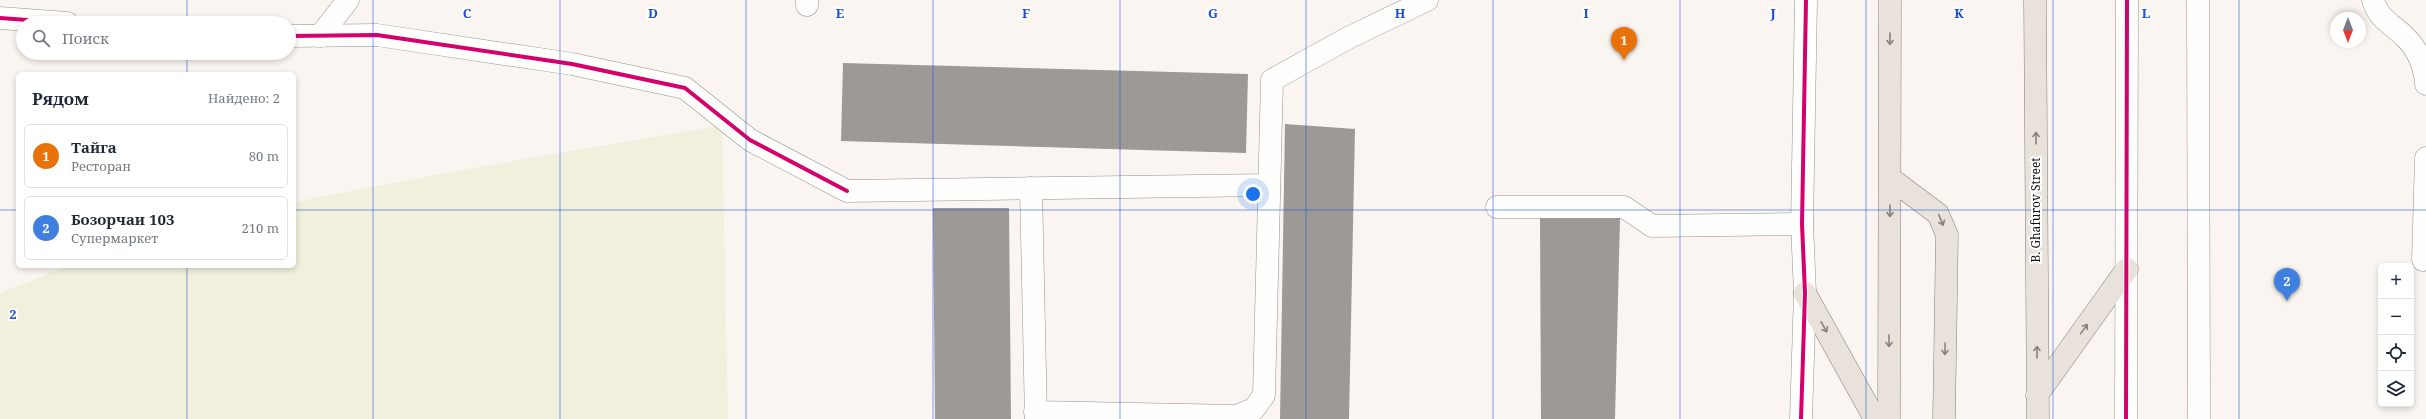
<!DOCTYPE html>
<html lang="ru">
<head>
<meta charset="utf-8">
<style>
  body { margin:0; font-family:"Noto Serif",serif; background:#f6f6f7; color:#1f2937 }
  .controls { position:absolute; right:12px; bottom:12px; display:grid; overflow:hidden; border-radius:6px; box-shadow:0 2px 6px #0003 }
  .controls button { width:36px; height:36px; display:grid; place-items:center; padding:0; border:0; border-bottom:1px solid #e0e1e3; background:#fff; color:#1f2937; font:20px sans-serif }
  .compass { position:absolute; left:2330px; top:12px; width:36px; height:36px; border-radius:50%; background:#fff; box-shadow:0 2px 6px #0003; rotate:180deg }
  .you { position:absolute; left:1253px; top:194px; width:14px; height:14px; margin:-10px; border:3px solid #fff; border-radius:50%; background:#1a73e8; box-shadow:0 0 0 6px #1a73e833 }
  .badge { display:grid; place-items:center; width:26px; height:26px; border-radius:50%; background:#7c3aed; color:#fff; font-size:13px; font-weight:700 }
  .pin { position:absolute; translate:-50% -33px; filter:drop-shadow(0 1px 2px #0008) }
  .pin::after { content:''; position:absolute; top:21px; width:14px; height:12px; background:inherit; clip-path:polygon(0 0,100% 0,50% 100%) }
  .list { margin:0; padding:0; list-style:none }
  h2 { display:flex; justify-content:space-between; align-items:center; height:52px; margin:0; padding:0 16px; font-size:17px }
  h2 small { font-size:13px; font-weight:400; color:#747a83 }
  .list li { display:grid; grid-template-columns:26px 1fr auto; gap:12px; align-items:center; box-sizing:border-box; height:64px; margin:0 8px 8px; padding:0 8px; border:1px solid #e0e1e3; border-radius:6px }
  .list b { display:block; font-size:15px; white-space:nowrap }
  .list p { margin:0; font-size:13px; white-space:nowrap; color:#747a83 }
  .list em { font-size:13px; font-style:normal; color:#747a83 }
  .icon { flex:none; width:22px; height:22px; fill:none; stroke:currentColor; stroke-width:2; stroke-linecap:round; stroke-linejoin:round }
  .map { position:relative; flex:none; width:2426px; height:419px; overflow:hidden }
  .search { position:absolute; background:#fff; box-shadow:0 2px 6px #0003; left:16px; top:16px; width:280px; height:44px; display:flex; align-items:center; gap:10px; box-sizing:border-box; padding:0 14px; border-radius:22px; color:#747a83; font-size:15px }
  .panel { position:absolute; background:#fff; box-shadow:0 2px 6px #0003; left:16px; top:72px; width:280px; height:196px; border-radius:6px }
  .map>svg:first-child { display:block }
</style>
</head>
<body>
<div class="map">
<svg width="2426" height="419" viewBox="0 0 2426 419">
  <rect width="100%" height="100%" fill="#faf5f0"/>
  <polygon fill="#f0f0dc" points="722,125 728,419 0,419 0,293 68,266 294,266 294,202 450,172"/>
  <g fill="#9c9996">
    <polygon points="843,63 1248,74 1246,153 841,141"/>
    <polygon points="1285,124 1355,129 1349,419 1280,419"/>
    <polygon points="933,208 1009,208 1011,419 935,419"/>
    <polygon points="1540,218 1620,218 1615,419 1541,419"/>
  </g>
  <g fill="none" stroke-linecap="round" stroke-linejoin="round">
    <g stroke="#93918f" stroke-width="23">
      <g id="minor">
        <polyline points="807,0 807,5"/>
        <polyline points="2198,0 2199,419"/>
        <path d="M2373 0C2379 20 2391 23 2405 37 2418 49 2425 67 2426 84"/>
        <polyline points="0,18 67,23"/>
        <polyline points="289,36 377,35 572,64 685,88 750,140 847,191 1269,185"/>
        <polyline points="320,36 348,0"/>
        <polyline points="1031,188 1036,419"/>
        <polyline points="1497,207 1624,207 1652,226 1802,224"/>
        <polyline points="2423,260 2426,158"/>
        <polyline points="1035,412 1237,416 1254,409 1264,395 1272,80 1348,38 1427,0"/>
        <polyline points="1801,419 1805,293 1802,224 1806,0"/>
        <polyline points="2126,419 2127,0"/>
      </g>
    </g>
    <g stroke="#807e7c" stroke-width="23">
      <g id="major">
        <polyline points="2035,0 2038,419"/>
        <polyline points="1890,178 1938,214 1947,235 1944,419"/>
        <polyline points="1805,293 1875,419"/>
        <polyline points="2037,395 2127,269"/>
        <polyline points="1889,419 1890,0"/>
      </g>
    </g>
    <use href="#minor" stroke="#fefefd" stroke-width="22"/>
    <use href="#major" stroke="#e9e2da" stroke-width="22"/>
    <g stroke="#fff" stroke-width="6">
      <g id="cycleway">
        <polyline points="0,18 67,23"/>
        <polyline points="289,36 377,35 572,64 685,88 750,140 847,191"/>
        <polyline points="1801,419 1805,293 1802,224 1806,0"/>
        <polyline points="2126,419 2127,0"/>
      </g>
    </g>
    <use href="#cycleway" stroke="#d6006c" stroke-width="4"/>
  </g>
  <defs><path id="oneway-shaft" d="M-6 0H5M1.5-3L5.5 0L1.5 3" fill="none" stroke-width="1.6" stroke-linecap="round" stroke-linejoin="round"/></defs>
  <g stroke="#86827d">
    <use href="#oneway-shaft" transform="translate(1890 39) rotate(90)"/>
    <use href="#oneway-shaft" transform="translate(2036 138) rotate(-90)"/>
    <use href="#oneway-shaft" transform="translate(1890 211) rotate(90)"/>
    <use href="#oneway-shaft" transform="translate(1941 220) rotate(67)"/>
    <use href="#oneway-shaft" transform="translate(1824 327) rotate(61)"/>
    <use href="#oneway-shaft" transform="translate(2084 329) rotate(-54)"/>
    <use href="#oneway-shaft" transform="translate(1889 341) rotate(90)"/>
    <use href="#oneway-shaft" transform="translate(1945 349) rotate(91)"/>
    <use href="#oneway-shaft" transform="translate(2037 352) rotate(-90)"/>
  </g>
  <path fill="none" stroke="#1d4ed8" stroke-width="1" stroke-opacity="0.55" d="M187 0V23M373 0V419M560 0V419M746 0V419M933 0V419M1120 0V419M1306 0V419M1493 0V419M1680 0V419M1866 0V419M2053 0V419M2239 0V419M187 53V74M0 210H18M294 210H2426M187 266V419"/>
  <g text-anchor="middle" stroke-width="4" stroke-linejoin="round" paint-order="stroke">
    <g font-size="12" fill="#0c0c0c" stroke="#fff">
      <text transform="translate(2036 210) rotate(-90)" y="4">B. Ghafurov Street</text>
    </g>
  </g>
  <g font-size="13" text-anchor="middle" font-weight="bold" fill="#1d4ed8" stroke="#fff" stroke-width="4" stroke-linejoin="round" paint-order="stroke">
    <text x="467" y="18">C</text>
    <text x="653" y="18">D</text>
    <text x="840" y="18">E</text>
    <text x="1026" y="18">F</text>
    <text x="1213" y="18">G</text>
    <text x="1400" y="18">H</text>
    <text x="1586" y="18">I</text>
    <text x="1773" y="18">J</text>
    <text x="1959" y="18">K</text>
    <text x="2146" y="18">L</text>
    <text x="13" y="319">2</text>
  </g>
</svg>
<div class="controls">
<button>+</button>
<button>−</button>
<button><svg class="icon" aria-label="locate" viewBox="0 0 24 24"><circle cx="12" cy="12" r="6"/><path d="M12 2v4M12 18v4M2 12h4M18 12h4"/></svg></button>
<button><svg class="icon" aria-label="layers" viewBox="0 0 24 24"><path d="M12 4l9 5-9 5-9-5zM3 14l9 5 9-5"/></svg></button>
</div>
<svg class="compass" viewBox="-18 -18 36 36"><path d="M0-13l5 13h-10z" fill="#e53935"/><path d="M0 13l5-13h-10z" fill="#747a83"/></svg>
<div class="you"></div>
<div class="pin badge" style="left:1624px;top:60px;background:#e8710a">1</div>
<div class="pin badge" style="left:2287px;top:301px;background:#3f7fe0">2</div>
<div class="search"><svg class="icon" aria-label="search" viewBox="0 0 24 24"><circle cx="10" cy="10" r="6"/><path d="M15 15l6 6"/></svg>Поиск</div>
<section class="panel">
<h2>Рядом<small>Найдено: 2</small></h2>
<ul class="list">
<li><span class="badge" style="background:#e8710a">1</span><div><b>Тайга</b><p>Ресторан</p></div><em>80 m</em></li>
<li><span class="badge" style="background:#3f7fe0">2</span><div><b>Бозорчаи 103</b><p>Супермаркет</p></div><em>210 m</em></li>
</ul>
</section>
</div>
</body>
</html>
